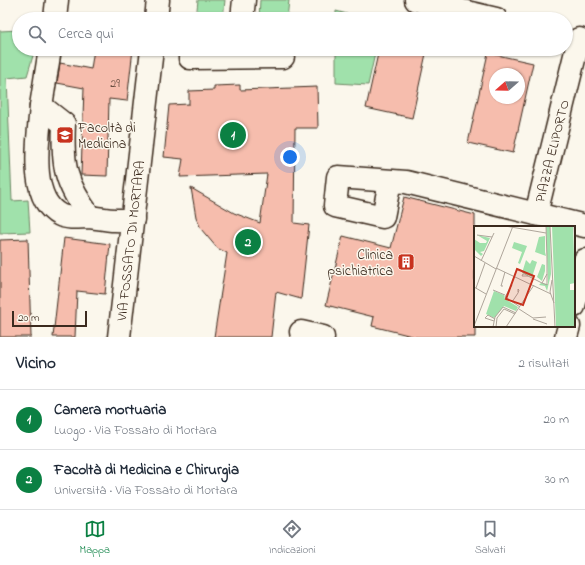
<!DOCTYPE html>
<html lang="it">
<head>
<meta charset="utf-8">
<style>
  body { margin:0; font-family:"Indie Flower",sans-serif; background:#f2f2f3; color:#1f2937 }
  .compass { position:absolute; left:489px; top:68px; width:36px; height:36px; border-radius:50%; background:#fff; box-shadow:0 1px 3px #0004; rotate:250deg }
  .scale { position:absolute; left:12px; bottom:10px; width:75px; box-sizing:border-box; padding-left:4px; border:2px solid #3b2a1e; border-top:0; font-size:11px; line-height:14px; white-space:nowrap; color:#3b2a1e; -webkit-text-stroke:3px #fbf7ec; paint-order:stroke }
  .you { position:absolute; left:290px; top:157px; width:14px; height:14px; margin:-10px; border:3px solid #fff; border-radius:50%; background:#1a73e8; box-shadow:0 0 0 6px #1a73e833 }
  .badge { display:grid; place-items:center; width:26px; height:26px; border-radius:50%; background:#0b8043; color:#fff; font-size:13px; font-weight:700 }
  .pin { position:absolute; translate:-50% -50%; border:2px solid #fff; box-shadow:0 1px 4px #0006 }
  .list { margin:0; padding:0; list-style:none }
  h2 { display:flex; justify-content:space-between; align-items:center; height:52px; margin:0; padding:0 16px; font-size:17px }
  h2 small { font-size:13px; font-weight:400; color:#747a83 }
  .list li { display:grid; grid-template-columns:26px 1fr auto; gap:12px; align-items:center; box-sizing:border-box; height:60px; padding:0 16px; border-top:1px solid #e0e1e3 }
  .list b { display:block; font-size:15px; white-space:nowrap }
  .list p { margin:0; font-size:13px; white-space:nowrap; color:#747a83 }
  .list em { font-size:13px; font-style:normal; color:#747a83 }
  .icon { flex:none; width:22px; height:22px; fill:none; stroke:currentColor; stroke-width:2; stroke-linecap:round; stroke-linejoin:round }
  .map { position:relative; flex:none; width:585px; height:337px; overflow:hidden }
  .search { position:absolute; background:#fff; box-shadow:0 1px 3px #0004; left:12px; right:12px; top:12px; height:44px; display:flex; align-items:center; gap:10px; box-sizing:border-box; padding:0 14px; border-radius:22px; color:#747a83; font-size:15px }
  .sheet { height:172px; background:#fff }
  nav { display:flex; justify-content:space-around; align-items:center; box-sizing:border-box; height:56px; border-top:1px solid #e0e1e3; background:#fff; font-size:11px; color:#747a83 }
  nav a { display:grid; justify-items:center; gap:2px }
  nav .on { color:#0b8043 }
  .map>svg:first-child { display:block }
</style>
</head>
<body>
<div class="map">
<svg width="585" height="337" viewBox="0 0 585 337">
  <rect width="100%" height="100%" fill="#fbf7ec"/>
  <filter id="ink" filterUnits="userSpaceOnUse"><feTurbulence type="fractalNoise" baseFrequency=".025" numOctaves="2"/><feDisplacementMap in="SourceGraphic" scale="8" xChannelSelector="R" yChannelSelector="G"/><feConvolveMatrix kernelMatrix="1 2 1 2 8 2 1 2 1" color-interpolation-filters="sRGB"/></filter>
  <g filter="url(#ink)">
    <g fill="#a0e1ab" stroke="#6e8664">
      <polygon points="198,0 225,0 223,19 196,19"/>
      <polygon points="260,0 289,0 287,19 259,19"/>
      <polygon points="336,11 366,19 336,19"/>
      <polygon points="19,30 19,49 35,49 27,76 7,78 12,201 28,200 30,232 0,233 0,31"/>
      <polygon points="336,49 376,49 368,85 336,83"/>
    </g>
    <g fill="#f6bdad" stroke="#3b2a1e" fill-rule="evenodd">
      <polygon points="94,49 133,49 127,101 109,99 107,176 81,175 84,88 57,83 60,63 91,69"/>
      <polygon points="379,49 427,49 412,118 366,108"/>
      <path d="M488 53 533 63 513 153 468 143ZM495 74H519V98H495Z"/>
      <polygon points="240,85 240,90 317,87 318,128 295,128 294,223 309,225 301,299 276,292 271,337 214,337 227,253 217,248 201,229 196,217 191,188 234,213 260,223 267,174 180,177 183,159 164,157 169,105 189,104 189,91 214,90 214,86"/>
      <polygon points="404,197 475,215 475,337 416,337 372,326 374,317 326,305 343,236 391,248"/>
      <polygon points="64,238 110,244 105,294 77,291 75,337 53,337"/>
      <polygon points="28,239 31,337 0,337 0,240"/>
    </g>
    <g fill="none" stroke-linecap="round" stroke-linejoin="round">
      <g stroke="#3b2a1e" stroke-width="25">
        <g id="minor">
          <polyline points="416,0 496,19"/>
          <polyline points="55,19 57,0"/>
          <polyline points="156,19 158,0"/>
          <polyline points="242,19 244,0"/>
          <polyline points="190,58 283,57"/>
          <polyline points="41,106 50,49"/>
          <polyline points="390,181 383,217 335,206 338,177 406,182 585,226"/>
          <path id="s1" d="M536 214 579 39"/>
          <path d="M90 217C65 183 62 166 64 124L41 106C39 135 27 198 60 215 68 219 81 217 90 217 105 219 118 222 133 219"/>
          <polyline points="574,306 585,260"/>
          <polyline points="301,332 323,337"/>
          <path id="s2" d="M119 337 152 49"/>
          <polyline points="566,337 569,326"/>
        </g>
      </g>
      <use href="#minor" stroke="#fbf7ec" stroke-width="22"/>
    </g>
  </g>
  <defs>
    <g id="university-square" transform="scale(0.9)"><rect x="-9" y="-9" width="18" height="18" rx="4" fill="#c8321e" stroke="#fbf7ec"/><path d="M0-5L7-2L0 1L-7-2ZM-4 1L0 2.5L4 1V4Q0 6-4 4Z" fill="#fff"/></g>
    <g id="building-square" transform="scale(0.9)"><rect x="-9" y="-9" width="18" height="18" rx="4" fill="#c8321e" stroke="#fbf7ec"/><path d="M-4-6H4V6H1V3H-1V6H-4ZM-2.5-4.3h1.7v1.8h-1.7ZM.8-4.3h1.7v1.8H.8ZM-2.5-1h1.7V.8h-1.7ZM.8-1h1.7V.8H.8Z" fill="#fff"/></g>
  </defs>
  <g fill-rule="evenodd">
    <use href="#university-square" x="65" y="135"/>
    <use href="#building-square" x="406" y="262"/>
  </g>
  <g text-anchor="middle" stroke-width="3" stroke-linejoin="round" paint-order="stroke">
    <g font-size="12" fill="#6a4f42">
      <text x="115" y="87">29</text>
    </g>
    <g font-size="14" fill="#3b2a1e" stroke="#fbf7ec" text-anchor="start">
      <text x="78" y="132">Facoltà di<tspan x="78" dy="16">Medicina</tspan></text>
      <text x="393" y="259" text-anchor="end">Clinica<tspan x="393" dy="16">psichiatrica</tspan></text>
    </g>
    <g font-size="14" fill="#3b2a1e" stroke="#fbf7ec">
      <text dy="5" stroke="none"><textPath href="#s1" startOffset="65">PIAZZA ELIPORTO</textPath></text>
      <text dy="5" stroke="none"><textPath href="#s2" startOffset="97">VIA FOSSATO DI MORTARA</textPath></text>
    </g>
  </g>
  <g transform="translate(474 226)">
    <rect width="101" height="101" fill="#fbf7ec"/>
    <path d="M72 0H76L77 48 73 65 71 60 65 59 67 57 74 58ZM78 0H99L101 57 96 58V64H101V101H82ZM3 9 16 12 10 25 6 26 9 28 7 30 0 23V13L6 17H12L13 15ZM71 10V26L72 30 61 26 65 11ZM40 16 53 20 46 38 44 37 48 26 38 22ZM52 34 56 38 58 34 63 36 58 51 48 47ZM68 38 71 39V45L68 55 63 51ZM20 65 30 69 31 73 44 81 42 85 30 80 20 92 12 88Z" fill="#a0e1ab"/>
    <path fill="none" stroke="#aea59a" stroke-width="1" d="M31 0 72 7M72 0 73 33V59L68 57 73 48M76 0 81 101M100 0 101 17M3 9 18 11M0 30 22 43M7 35 20 7M22 42 77 68M49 48H51L54 50H48ZM54 50 68 57M78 54 76 66 80 77M38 59 31 71 46 81M29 60H27L31 46M0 61 12 68M2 62 11 37M19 64 31 69M38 76 44 67 45 64 44 63V66M45 83 59 92 72 91M59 93 73 98M20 95 11 92 14 89 21 93M0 100 39 0M19 101 21 91 29 81 42 87M22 101 23 92 30 83 41 88M32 101 60 59"/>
    <path fill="#c8321e" fill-opacity="0.15" stroke="#c8321e" stroke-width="2" d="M43 43 60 50 49 79 32 73Z"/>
    <rect width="101" height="101" fill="none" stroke="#3b2a1e" stroke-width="2"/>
  </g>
</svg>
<svg class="compass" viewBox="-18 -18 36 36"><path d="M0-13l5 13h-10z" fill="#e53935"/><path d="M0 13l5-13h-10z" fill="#747a83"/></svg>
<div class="scale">20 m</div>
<div class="you"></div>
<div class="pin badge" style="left:233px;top:135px">1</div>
<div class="pin badge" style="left:248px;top:242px">2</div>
<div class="search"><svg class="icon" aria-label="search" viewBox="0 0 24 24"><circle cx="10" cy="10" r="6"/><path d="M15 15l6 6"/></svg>Cerca qui</div>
</div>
<section class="sheet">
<h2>Vicino<small>2 risultati</small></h2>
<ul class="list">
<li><span class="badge">1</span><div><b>Camera mortuaria</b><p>Luogo · Via Fossato di Mortara</p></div><em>20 m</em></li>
<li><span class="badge">2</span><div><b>Facoltà di Medicina e Chirurgia</b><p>Università · Via Fossato di Mortara</p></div><em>30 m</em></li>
</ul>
</section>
<nav>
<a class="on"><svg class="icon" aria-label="map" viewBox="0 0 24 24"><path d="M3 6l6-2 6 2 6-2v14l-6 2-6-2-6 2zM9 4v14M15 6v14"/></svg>Mappa</a>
<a><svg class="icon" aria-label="directions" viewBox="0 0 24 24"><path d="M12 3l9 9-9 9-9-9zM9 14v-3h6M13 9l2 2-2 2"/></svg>Indicazioni</a>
<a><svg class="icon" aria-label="saved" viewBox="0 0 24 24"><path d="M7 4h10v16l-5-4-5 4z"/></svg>Salvati</a>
</nav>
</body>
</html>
